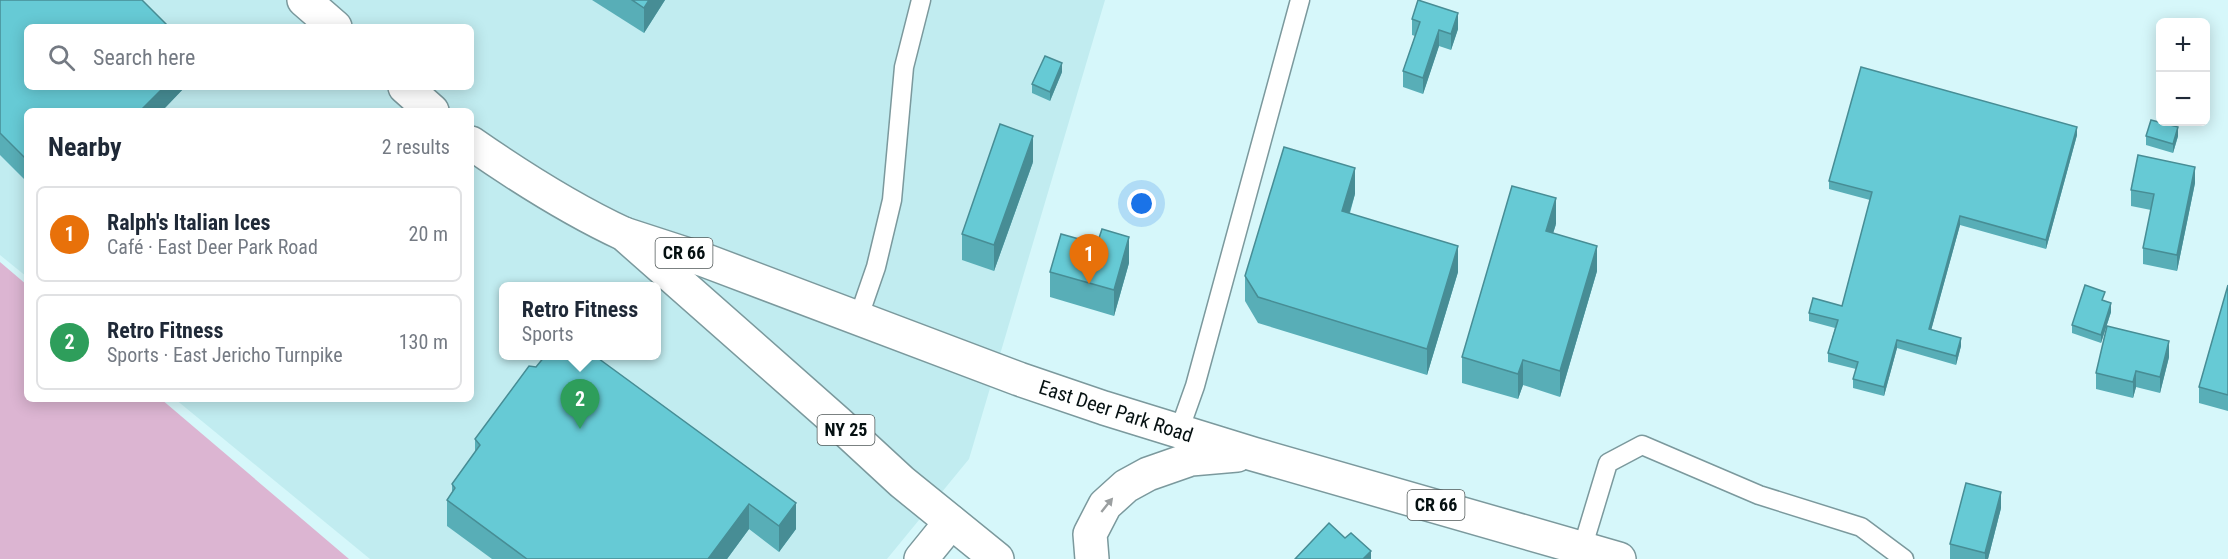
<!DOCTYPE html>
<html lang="en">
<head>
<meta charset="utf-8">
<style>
  body { margin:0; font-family:"Roboto Condensed",sans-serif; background:#f6f6f7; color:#1f2937 }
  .controls { position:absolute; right:18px; top:18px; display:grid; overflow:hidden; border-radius:9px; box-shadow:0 3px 15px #0003 }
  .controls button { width:54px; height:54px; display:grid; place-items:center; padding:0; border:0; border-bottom:2px solid #e0e1e3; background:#fff; color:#1f2937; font:30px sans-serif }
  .you { position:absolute; left:1142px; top:204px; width:21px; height:21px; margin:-15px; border:4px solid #fff; border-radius:50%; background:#1a73e8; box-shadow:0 0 0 9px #1a73e833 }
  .badge { display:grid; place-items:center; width:39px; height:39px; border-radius:50%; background:#7c3aed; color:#fff; font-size:20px; font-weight:700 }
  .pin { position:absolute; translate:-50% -50px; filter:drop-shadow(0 2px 3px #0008) }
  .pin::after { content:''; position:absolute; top:32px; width:21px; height:18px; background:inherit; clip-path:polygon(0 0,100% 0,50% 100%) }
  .popup { position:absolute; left:499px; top:282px; width:162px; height:78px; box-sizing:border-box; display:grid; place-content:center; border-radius:9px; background:#fff; filter:drop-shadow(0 2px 4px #0005); font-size:20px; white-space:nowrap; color:#747a83 }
  .popup b { font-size:22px; color:#1f2937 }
  .popup::after { content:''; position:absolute; left:50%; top:100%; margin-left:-12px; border:12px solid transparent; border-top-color:#fff }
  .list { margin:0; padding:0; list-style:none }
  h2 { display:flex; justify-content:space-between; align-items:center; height:78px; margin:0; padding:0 24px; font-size:26px }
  h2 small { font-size:20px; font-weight:400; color:#747a83 }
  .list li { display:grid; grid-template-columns:39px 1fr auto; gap:18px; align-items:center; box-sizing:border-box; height:96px; margin:0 12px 12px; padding:0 12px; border:2px solid #e0e1e3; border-radius:9px }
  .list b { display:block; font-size:22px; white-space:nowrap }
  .list p { margin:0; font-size:20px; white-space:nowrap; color:#747a83 }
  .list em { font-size:20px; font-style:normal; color:#747a83 }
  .icon { flex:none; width:33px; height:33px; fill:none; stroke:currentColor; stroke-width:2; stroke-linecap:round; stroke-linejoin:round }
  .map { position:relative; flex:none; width:2228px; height:559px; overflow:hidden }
  .search { position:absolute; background:#fff; box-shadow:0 3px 15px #0003; left:24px; top:24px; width:450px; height:66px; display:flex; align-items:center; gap:15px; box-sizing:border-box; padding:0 21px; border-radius:9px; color:#747a83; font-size:22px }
  .panel { position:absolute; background:#fff; box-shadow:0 3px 15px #0003; left:24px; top:108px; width:450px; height:294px; border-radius:9px }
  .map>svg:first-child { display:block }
</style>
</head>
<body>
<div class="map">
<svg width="2228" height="559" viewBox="0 0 2228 559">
  <rect width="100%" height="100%" fill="#d6f7fa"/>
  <path fill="#c1ecf0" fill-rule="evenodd" d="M0 0H1105L969 459 887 559H370L175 399H471V111H27V277L0 255ZM27 27H471V87H27ZM504 286H656V356H504Z"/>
  <polygon fill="#dcb5d2" points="0,262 27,285 27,399 161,399 349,559 0,559"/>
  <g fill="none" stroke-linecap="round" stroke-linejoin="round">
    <g stroke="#7b999d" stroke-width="21">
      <g id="service">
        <polyline points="858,319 876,267 892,200 904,67 921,0"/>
        <polyline points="1179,431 1195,386 1300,0"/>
        <polyline points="1582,549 1608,463 1642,445 1759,495 1861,527 1904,559"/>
      </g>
    </g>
    <g stroke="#7b999d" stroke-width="36">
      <polyline id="minor" points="921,559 951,522"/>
    </g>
    <g stroke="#7b999d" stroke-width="36">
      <g id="primary">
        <polyline points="304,0 335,27"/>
        <polyline points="405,87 432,111"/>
        <path d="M471 143C520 177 570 209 624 234L837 422 902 482 997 559"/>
        <polyline points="624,234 704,260 1019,379 1104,408 1253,454 1619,559"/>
        <polyline points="1092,559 1090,534 1105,505 1126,486 1148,474 1191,459 1237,455"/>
      </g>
    </g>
    <use href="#service" stroke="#fff" stroke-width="18"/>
    <use href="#minor" stroke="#fff" stroke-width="33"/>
    <use href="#primary" stroke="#fff" stroke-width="33"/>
  </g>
  <g fill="#58aeb7">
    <polygon points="0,0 27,87 185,87 162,111 27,111 27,182 0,155"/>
    <polygon points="592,0 665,0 644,33"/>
    <polygon points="1412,19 1458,29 1451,50 1439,46 1423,94 1403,87 1403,71 1415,36 1412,35"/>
    <polygon points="1062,72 1050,101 1032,93 1032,84"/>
    <polygon points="2077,135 2046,249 1960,225 1931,330 1961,346 1956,365 1897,348 1884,396 1853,388 1853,379 1856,369 1828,362 1828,353 1835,328 1809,321 1809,313 1842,306 1870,200 1829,189 1829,181"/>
    <polygon points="2146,136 2178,136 2173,153 2146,145"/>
    <polygon points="1033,162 994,271 962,260 962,234"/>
    <polygon points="2195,183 2177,271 2143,264 2143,248 2151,210 2131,206 2131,190"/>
    <polygon points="1355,194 1350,213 1458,272 1427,375 1258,323 1245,301 1245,276"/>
    <polygon points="1556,224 1553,233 1597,271 1560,397 1523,385 1518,399 1462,383 1462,357"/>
    <polygon points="1129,263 1114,316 1050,297 1050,272"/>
    <polygon points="2228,285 2228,411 2199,403 2199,387"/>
    <polygon points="2104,301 2111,312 2101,343 2072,333 2072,325"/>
    <polygon points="2169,357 2160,393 2136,387 2133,398 2096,389 2096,373"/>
    <polygon points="529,366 796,529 779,552 749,529 727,559 492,559 447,526 447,500 452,493 452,484 475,452 475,439"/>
    <polygon points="2001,508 1988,559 1950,559 1950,544"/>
  </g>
  <g fill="#478d95">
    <polygon points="649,0 665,0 644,33 644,8"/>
    <polygon points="1458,13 1458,29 1451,50 1451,34"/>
    <polygon points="1439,30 1439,46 1423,94 1423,78"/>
    <polygon points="1062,63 1062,72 1050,101 1050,92"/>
    <polygon points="164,87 185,87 162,111 140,111"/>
    <polygon points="2077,127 2077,135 2046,249 2046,240"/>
    <polygon points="2178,127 2178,136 2173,153 2173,144"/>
    <polygon points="1033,136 1033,162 994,271 994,245"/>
    <polygon points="2195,167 2195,183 2177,271 2177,255"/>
    <polygon points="1355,168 1355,194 1342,237 1342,211"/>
    <polygon points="1556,198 1556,224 1546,256 1546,231"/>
    <polygon points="1960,216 1960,225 1929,338 1929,329"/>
    <polygon points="1129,237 1129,263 1114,316 1114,290"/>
    <polygon points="1458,246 1458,272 1427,375 1427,349"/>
    <polygon points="1597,246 1597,271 1560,397 1560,371"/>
    <polygon points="2111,303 2111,312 2101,343 2101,335"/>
    <polygon points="1961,338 1961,346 1956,365 1956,356"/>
    <polygon points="1897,340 1897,348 1884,396 1884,387"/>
    <polygon points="2169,341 2169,357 2160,393 2160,377"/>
    <polygon points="1523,360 1523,385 1518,399 1518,374"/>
    <polygon points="2136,371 2136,387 2133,398 2133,382"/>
    <polygon points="2001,492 2001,508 1988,559 1985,559 1985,553"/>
    <polygon points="796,503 796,529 779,552 779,526"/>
    <polygon points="749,504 749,529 727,559 708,559"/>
    <polygon points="1371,551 1371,559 1363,559"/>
  </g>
  <g fill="#66cad5" stroke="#478d95" stroke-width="1.5">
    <polygon points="0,0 142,0 169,27 27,27 27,87 164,87 140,111 27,111 27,160 0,133"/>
    <polygon points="632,0 649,0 644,8"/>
    <polygon points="1418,0 1458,13 1451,34 1439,30 1423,78 1403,71 1420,22 1412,19"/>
    <polygon points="1045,56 1062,63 1050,92 1032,84"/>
    <polygon points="1861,67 2077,127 2046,240 1960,216 1929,329 1961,338 1956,356 1897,340 1884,387 1853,379 1858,362 1828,353 1838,320 1809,313 1813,298 1842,306 1872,192 1829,181"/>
    <polygon points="2151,120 2178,127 2173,144 2146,136"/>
    <polygon points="1000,124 1033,136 994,245 962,234"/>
    <polygon points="1284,147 1355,168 1342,211 1458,246 1427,349 1258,297 1245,276"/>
    <polygon points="2138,155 2195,167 2177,255 2143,248 2154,194 2131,190"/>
    <polygon points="1512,186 1556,198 1546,231 1597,246 1560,371 1523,360 1518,374 1462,357"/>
    <polygon points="1102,229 1129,237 1114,290 1050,272 1061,234 1097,244"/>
    <polygon points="2085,285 2105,292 2102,300 2111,303 2101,335 2072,325"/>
    <polygon points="2228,285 2228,395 2199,387"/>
    <polygon points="2107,326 2169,341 2160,377 2136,371 2133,382 2096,373"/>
    <polygon points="545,356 595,356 796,503 779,526 749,504 708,559 527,559 447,500 455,488 452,484 480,445 475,439 529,366 536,367"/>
    <polygon points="1966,483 2001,492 1985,553 1950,544"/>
    <polygon points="1329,523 1345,538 1351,533 1371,551 1363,559 1295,559"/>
  </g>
  <defs><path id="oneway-solid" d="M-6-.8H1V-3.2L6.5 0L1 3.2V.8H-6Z" transform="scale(1.5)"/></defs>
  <use fill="#9b9fa0" href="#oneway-solid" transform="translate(1107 505) rotate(-51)"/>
  <g text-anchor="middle" stroke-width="6" stroke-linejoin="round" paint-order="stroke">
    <g fill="#fff" stroke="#505858" stroke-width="1.5">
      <rect x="655.5" y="238" width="57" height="30" rx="4.5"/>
      <rect x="817.5" y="415" width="57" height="30" rx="4.5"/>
      <rect x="1407.5" y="490" width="57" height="30" rx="4.5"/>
    </g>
    <g font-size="18" font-weight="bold" fill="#051011">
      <text x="684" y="259">CR 66</text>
      <text x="846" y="436">NY 25</text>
      <text x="1436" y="511">CR 66</text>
    </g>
    <g font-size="20" fill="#051011" stroke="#fff">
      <text transform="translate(1116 411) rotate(18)" y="7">East Deer Park Road</text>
    </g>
  </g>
</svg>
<div class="controls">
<button>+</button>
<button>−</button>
</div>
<div class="you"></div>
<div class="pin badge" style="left:1089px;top:284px;background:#e8710a">1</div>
<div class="pin badge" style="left:580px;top:429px;background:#2e9e5b">2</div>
<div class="popup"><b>Retro Fitness</b>Sports</div>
<div class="search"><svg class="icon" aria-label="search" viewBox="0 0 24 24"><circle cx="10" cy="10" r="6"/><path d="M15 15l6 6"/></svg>Search here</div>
<section class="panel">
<h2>Nearby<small>2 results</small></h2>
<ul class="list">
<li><span class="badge" style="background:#e8710a">1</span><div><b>Ralph's Italian Ices</b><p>Café · East Deer Park Road</p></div><em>20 m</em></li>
<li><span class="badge" style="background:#2e9e5b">2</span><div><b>Retro Fitness</b><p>Sports · East Jericho Turnpike</p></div><em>130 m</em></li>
</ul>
</section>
</div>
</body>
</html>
